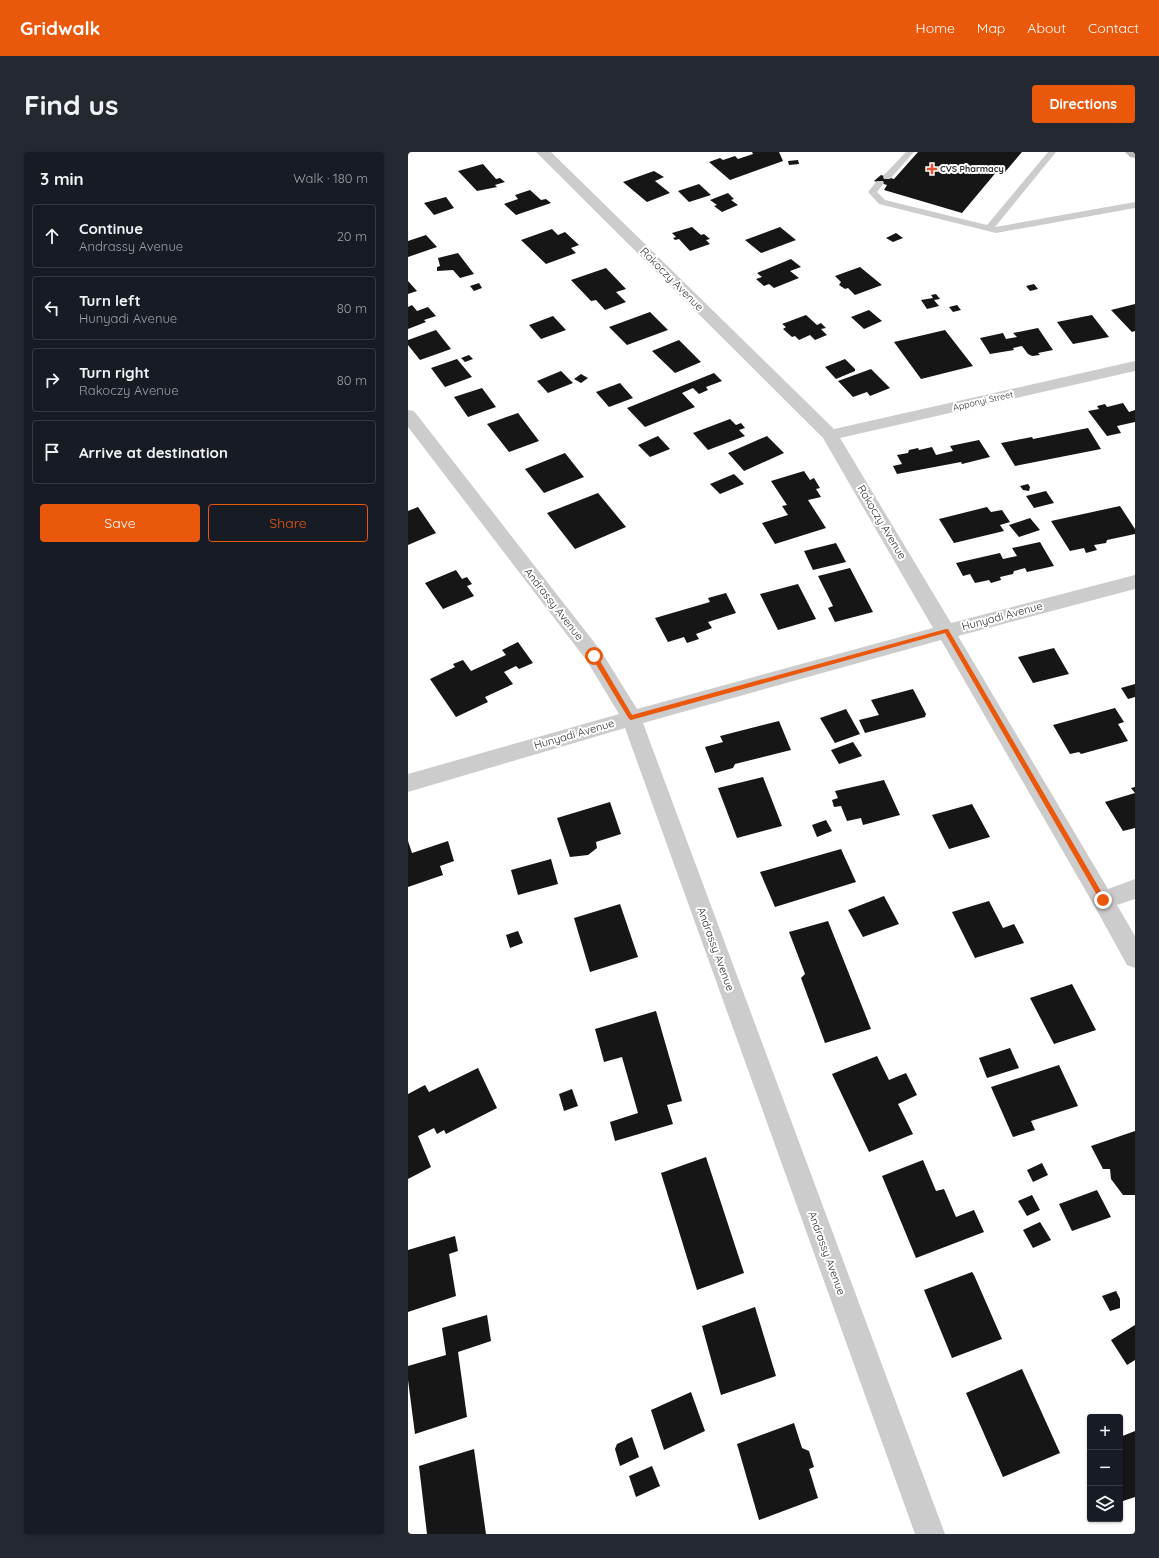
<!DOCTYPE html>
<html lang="en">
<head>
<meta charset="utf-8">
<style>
  body { margin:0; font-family:Quicksand,sans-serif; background:#242831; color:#f1f3f6 }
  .controls { position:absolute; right:12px; bottom:12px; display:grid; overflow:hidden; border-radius:4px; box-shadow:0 1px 3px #0004 }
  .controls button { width:36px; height:36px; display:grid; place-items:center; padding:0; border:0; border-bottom:1px solid #363941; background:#171b24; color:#f1f3f6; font:20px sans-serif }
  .stop { position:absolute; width:12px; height:12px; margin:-9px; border:3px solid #ea580c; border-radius:50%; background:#fff }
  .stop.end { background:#ea580c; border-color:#fff; box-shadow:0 1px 4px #0008 }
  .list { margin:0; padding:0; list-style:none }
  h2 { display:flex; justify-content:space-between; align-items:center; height:52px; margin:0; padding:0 16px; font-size:17px }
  h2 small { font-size:13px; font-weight:400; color:#9ea1a6 }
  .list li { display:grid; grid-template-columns:26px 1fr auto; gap:12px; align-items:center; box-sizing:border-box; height:64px; margin:0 8px 8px; padding:0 8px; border:1px solid #363941; border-radius:4px }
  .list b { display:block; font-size:15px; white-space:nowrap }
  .list p { margin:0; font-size:13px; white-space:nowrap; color:#9ea1a6 }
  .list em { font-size:13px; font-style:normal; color:#9ea1a6 }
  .actions { display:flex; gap:8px; padding:12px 16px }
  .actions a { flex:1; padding:9px 0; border:1px solid #ea580c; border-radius:4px; text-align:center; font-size:14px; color:#ea580c }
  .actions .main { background:#ea580c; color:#fff }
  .icon { flex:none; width:22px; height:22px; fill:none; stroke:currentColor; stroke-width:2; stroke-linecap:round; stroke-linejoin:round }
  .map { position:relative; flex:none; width:727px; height:1382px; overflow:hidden; border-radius:4px }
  header { display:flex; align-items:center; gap:24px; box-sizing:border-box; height:56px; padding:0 20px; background:#ea580c; color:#fff }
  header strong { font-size:19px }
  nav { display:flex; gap:22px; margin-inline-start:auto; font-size:14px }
  .intro { display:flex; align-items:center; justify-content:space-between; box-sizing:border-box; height:96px; padding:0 24px }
  h1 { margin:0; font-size:28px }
  .button { padding:10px 18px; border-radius:4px; background:#ea580c; color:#fff; font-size:14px; font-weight:700 }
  main { display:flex; gap:24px; padding:0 24px }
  aside { flex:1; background:#171b24; border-radius:4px; box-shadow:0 1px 3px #0004 }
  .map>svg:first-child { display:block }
</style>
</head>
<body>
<header>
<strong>Gridwalk</strong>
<nav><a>Home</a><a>Map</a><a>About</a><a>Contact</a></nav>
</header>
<div class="intro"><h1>Find us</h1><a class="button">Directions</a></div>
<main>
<aside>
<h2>3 min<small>Walk · 180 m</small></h2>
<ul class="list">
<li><svg class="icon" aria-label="ahead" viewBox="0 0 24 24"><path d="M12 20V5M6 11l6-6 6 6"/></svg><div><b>Continue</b><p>Andrassy Avenue</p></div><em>20 m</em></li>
<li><svg class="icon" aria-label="left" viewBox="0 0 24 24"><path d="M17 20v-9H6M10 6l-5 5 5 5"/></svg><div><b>Turn left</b><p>Hunyadi Avenue</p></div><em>80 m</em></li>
<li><svg class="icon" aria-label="right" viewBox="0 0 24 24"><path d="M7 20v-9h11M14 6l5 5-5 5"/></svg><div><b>Turn right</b><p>Rakoczy Avenue</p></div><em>80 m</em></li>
<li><svg class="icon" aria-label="arrive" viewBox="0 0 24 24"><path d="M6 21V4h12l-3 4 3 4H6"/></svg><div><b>Arrive at destination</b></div></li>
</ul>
<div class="actions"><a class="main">Save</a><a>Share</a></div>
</aside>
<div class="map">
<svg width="727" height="1382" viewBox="0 0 727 1382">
  <rect width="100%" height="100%" fill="#fff"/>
  <g fill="#161616">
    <polygon points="344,0 371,0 375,9 322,28 301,10 312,6 315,8 327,4 330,7 345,2"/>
    <polygon points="510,0 614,0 597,20 590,18 554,61 476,38 479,33 466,29 473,23 486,27"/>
    <polygon points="390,8 391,12 381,13 380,9"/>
    <polygon points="75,12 88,27 92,26 97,30 87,33 89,35 69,39 50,19"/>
    <polygon points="246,19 256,25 247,29 262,41 239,50 215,30"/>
    <polygon points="291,32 303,43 281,50 270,39"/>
    <polygon points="122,38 133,48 138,47 143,51 108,63 96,52 110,47 107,43"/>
    <polygon points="320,41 326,47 323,48 330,53 314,60 306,54 309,53 302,48"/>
    <polygon points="38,45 46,56 26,63 16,51"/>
    <polygon points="284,75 293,83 296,82 302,87 298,88 302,92 282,99 271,87 267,88 265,86 268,85 264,81"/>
    <polygon points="372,75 388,88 353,101 337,88"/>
    <polygon points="144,77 150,83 157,80 171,93 163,96 168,101 138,112 113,88"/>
    <polygon points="488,81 495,86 485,90 478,86"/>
    <polygon points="18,83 29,95 0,105 0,89"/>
    <polygon points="50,101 66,122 52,126 45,118 29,119 29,115 32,114 30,106"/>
    <polygon points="383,107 393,115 382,119 391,126 366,136 361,132 356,134 348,127 354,125 349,121"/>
    <polygon points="452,115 474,133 447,143 440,136 437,137 431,133 433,130 427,124"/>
    <polygon points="198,116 218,137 208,140 218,150 197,158 188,148 183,149 163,128"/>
    <polygon points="0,129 9,139 0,142"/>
    <polygon points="71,131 74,136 66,139 62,134"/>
    <polygon points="626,132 630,137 622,139 618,134"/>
    <polygon points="528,142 532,147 526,148 531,154 519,157 513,148 525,146 523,143"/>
    <polygon points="727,152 727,179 724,180 703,158"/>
    <polygon points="4,153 9,159 20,155 28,164 16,168 18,170 0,177 0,155"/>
    <polygon points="549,153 553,158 545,160 541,155"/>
    <polygon points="461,158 474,169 456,177 443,165"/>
    <polygon points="242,160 260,178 219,193 201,175"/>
    <polygon points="398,163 409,173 413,171 418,176 413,177 419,183 407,188 402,183 391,188 387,184 384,185 375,177 378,175 374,172"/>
    <polygon points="684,163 701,185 665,192 649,170"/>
    <polygon points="145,164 158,178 133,187 121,173"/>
    <polygon points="630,176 645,198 630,201 632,203 624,204 620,202 614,194 605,196 606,198 582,202 572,186 595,181 598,187 609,185 605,181"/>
    <polygon points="28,178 43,197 12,208 0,193 0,188"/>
    <polygon points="537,178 565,214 513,227 486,190"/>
    <polygon points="271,188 293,210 267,221 244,199"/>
    <polygon points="61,203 65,207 57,210 53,206"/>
    <polygon points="49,207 64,225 37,235 23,216"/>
    <polygon points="437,207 447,217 447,219 428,227 417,215"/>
    <polygon points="463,217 482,236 462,244 459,240 445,245 430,229"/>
    <polygon points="153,219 165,231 140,241 129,229"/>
    <polygon points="306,221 314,229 298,235 300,238 291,242 285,236 274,241 287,255 237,275 219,256"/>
    <polygon points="173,222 180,226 173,231 166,227"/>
    <polygon points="212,231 225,246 201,255 188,240"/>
    <polygon points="74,236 88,255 60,265 46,245"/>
    <polygon points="715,251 721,260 727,258 727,270 709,274 713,281 699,284 680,259 691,257 689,254 697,252 699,255"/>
    <polygon points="110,261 131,289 101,300 79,272"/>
    <polygon points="322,267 328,273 333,271 337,276 331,278 337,284 300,298 285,281"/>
    <polygon points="680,276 693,297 607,314 593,291 624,285 625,287"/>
    <polygon points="250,284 262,297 242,305 230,293"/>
    <polygon points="359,284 376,301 336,319 320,301"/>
    <polygon points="571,288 582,305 554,312 553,310 489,322 485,314 494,312 489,303 500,301 501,298 510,296 511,298 524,295 528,303 545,299 542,294"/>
    <polygon points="157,301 176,325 136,341 117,317"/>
    <polygon points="396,319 402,328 406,326 412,336 408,337 413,345 400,348 418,376 367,392 354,371 380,363 374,354 379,353 363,329"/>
    <polygon points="326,322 336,332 312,342 302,332"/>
    <polygon points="620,332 622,335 621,339 615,338 612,334"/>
    <polygon points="638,339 646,351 626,356 618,344"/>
    <polygon points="190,341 218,375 167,397 139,361"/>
    <polygon points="712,354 727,377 727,382 699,388 698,391 686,393 689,398 678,401 676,396 662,399 643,369"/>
    <polygon points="10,355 28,381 0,393 0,359"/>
    <polygon points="579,355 583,360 594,358 602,370 592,373 596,379 546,391 531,367"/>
    <polygon points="622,366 632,378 611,385 601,373"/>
    <polygon points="632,390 646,414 619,420 617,416 606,419 605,422 592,425 593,428 583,431 581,428 567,431 562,422 555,424 548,411 592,401 595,407 609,404 604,396"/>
    <polygon points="428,391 438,410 405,418 396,399"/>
    <polygon points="442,416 465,460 427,470 420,456 425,454 410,424"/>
    <polygon points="48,418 54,427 59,425 64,432 59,434 66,444 35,457 17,431"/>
    <polygon points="390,432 408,467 370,478 352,442"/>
    <polygon points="318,441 328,461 300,470 304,476 288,482 291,487 279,491 276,485 260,490 247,466 302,450 300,446"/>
    <polygon points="110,490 125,511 111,517 108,514 96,520 105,532 77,545 80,550 48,565 22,527 47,515 45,512 55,508 63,519 98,503 94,498"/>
    <polygon points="646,496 661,522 625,531 610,505"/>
    <polygon points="727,532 727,545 720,547 713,536"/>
    <polygon points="505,537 518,562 517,565 457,581 451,568 471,563 463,548"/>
    <polygon points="707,556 716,570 710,572 720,589 673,602 671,600 662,602 645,573"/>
    <polygon points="438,557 452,582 427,591 412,566"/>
    <polygon points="371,569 383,598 327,612 325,616 307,621 297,595 315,590 312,584"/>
    <polygon points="445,590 454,604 431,612 423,598"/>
    <polygon points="355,625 374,674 329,686 310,636"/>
    <polygon points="476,628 492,663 455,673 453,666 439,669 433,654 426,655 424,648 430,646 427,639"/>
    <polygon points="727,635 727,676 715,679 697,650 727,641 723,636"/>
    <polygon points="202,650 213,682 188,690 189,696 180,703 162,705 149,666"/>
    <polygon points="564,652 582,685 541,697 524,663"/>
    <polygon points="418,668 424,679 409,685 404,673"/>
    <polygon points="0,689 4,701 40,689 46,709 32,714 35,723 0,735"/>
    <polygon points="433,697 448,730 367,755 352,720"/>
    <polygon points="143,707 150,732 110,743 103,718"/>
    <polygon points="476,744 491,772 455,785 440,758"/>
    <polygon points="581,749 595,776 606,772 616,791 567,806 544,760"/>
    <polygon points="212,752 230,805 182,820 166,766"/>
    <polygon points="420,769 463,877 417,891 393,826 397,822 381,780"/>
    <polygon points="110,779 115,791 102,796 98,783"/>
    <polygon points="664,832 688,878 646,892 622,846"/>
    <polygon points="248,859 274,949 259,953 265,972 207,989 202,970 230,961 214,905 196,910 187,877"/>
    <polygon points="602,896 611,916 579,926 571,906"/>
    <polygon points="469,904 481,928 498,921 509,943 490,952 505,982 461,1000 424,922"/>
    <polygon points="651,913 670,954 623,969 627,978 605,985 583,935"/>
    <polygon points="70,916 89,956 38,982 36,978 29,982 26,976 10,984 23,1015 0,1027 0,942 17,933 21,940"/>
    <polygon points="164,937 170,954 156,959 151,942"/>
    <polygon points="727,979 727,1043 715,1043 703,1027 702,1017 695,1017 683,994"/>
    <polygon points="298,1005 336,1121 289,1138 253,1021"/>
    <polygon points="515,1008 528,1039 536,1037 548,1065 566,1058 576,1080 508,1106 474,1024"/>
    <polygon points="634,1011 640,1023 625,1030 619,1018"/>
    <polygon points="689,1038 703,1065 664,1079 651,1052"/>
    <polygon points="624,1043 632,1058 619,1064 610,1049"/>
    <polygon points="632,1070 643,1088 625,1096 615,1078"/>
    <polygon points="47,1084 50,1099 41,1102 48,1144 0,1160 0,1098"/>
    <polygon points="564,1120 566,1123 594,1187 544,1206 516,1138"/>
    <polygon points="708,1139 712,1147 712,1156 702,1159 694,1144"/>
    <polygon points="347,1155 368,1224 313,1243 294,1174"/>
    <polygon points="79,1163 83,1189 50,1200 59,1265 7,1282 0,1228 0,1214 38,1203 34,1176"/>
    <polygon points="727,1173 727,1208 719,1213 703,1188"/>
    <polygon points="614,1217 652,1301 595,1325 558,1241"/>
    <polygon points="283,1240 297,1279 256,1298 243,1258"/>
    <polygon points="386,1271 394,1296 401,1299 406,1315 401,1317 410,1346 351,1368 329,1292"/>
    <polygon points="727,1279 727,1345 712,1350 712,1285"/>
    <polygon points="224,1285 231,1305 212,1314 207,1297 209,1292"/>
    <polygon points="66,1297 78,1382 19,1382 11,1314"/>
    <polygon points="244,1314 252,1334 228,1345 221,1324"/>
  </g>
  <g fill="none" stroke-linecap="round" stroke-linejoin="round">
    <g fill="#ccc" fill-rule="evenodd">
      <polygon points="498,0 506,0 482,27 476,27 475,25 476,23"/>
      <polygon points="640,0 648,0 587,75 727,50 727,56 588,81 471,52 460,40 469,29 475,29 476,31 469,40 477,48 579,73"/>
    </g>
    <polygon fill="#ccc" fill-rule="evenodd" points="128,0 143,0 426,277 727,209 727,219 432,286 543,471 727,423 727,437 550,484 700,737 727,727 727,747 709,753 727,784 727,816 719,813 687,755 533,488 235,571 537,1382 507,1382 217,576 0,640 0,622 211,562 179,509 0,275 0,258 6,259 193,499 229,557 525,476 415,286"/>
    <polygon fill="#b9b9b9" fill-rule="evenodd" points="717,0 727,0 727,6 722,5"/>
  </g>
  <polygon fill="#ea580c" points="538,477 540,477 697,746 697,750 693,750 537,481 223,568 221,567 183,504 186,501 188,502 224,563"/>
  <path fill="#e45333" stroke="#fff" stroke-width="1.5" d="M522 11h4v4h4v4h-4v4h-4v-4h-4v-4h4z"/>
  <g text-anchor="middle" stroke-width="4" stroke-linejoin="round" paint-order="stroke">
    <g font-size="9" font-weight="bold" fill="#2f2f2f" stroke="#fff" text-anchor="start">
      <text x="532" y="20">CVS Pharmacy</text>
    </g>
    <g font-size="9" fill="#2f2f2f" stroke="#fff">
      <text transform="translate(575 249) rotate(-13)" y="3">Apponyi Street</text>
    </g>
    <g font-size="11" fill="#2f2f2f" stroke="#fff">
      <text transform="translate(264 127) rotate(45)" y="4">Rakoczy Avenue</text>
      <text transform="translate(474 370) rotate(59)" y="4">Rakoczy Avenue</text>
      <text transform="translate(146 452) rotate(52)" y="4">Andrassy Avenue</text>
      <text transform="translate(594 464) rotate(-15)" y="4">Hunyadi Avenue</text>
      <text transform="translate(166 582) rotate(-16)" y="4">Hunyadi Avenue</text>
      <text transform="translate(308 797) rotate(70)" y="4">Andrassy Avenue</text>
      <text transform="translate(419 1101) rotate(70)" y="4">Andrassy Avenue</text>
    </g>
  </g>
</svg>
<div class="controls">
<button>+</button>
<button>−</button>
<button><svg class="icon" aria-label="layers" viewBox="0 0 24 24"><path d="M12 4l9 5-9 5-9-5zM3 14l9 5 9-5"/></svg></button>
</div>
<div class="stop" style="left:186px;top:504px"></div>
<div class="stop end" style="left:695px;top:748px"></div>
</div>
</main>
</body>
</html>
